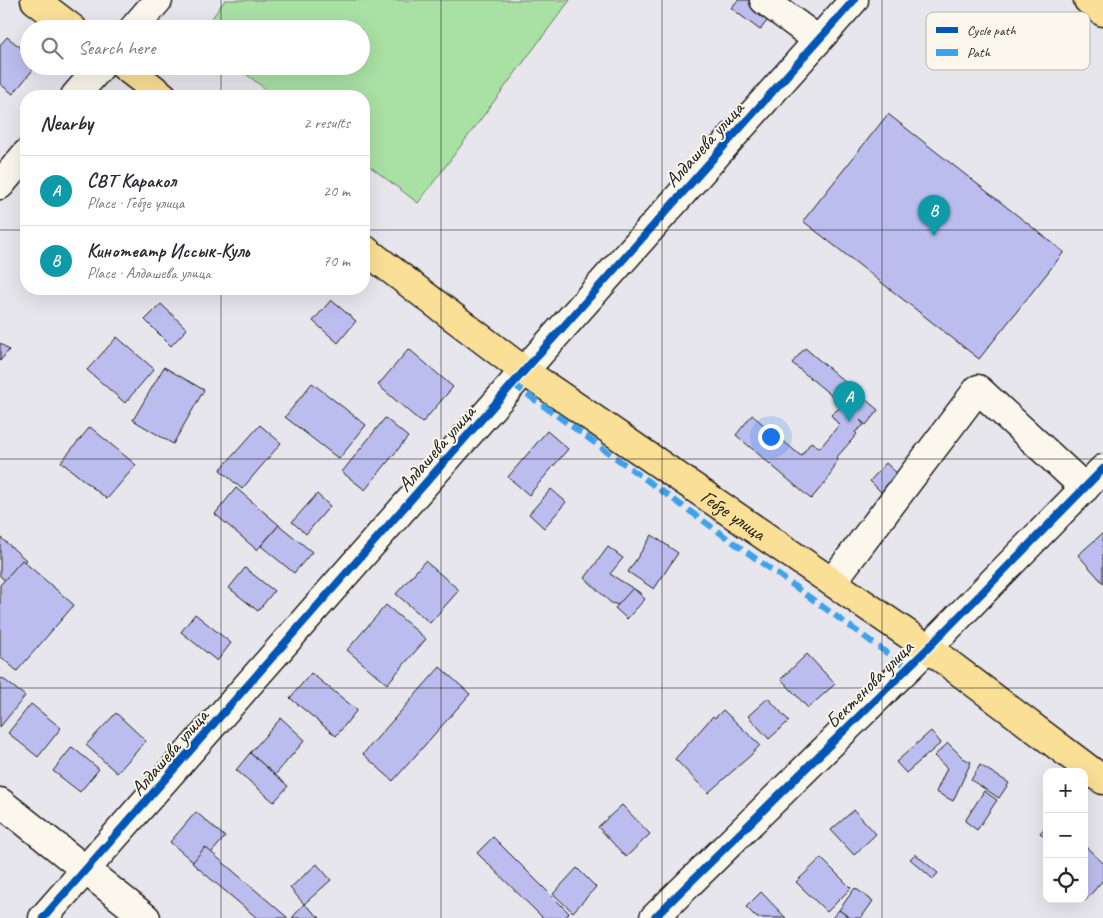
<!DOCTYPE html>
<html lang="en">
<head>
<meta charset="utf-8">
<style>
  body { margin:0; font-family:Caveat,sans-serif; background:#f7f7f7; color:#2b2b33 }
  .controls { position:absolute; right:15px; bottom:15px; display:grid; overflow:hidden; border-radius:10px; box-shadow:0 5px 20px #0002 }
  .controls button { width:45px; height:45px; display:grid; place-items:center; padding:0; border:0; border-bottom:1px solid #e1e1e2; background:#fff; color:#2b2b33; font:25px sans-serif }
  .you { position:absolute; left:770px; top:436px; width:18px; height:18px; margin:-12px; border:4px solid #fff; border-radius:50%; background:#1a73e8; box-shadow:0 0 0 8px #1a73e833 }
  .badge { display:grid; place-items:center; width:32px; height:32px; border-radius:50%; background:#c8321e; color:#fff; font-size:16px; font-weight:700 }
  .pin { position:absolute; translate:-50% -41px; filter:drop-shadow(0 1px 2px #0008) }
  .pin::after { content:''; position:absolute; top:26px; width:18px; height:15px; background:inherit; clip-path:polygon(0 0,100% 0,50% 100%) }
  .list { margin:0; padding:0; list-style:none }
  h2 { display:flex; justify-content:space-between; align-items:center; height:65px; margin:0; padding:0 20px; font-size:21px }
  h2 small { font-size:16px; font-weight:400; color:#7c7c81 }
  .list li { display:grid; grid-template-columns:32px 1fr auto; gap:15px; align-items:center; box-sizing:border-box; height:70px; padding:0 20px; border-top:1px solid #e1e1e2 }
  .list b { display:block; font-size:19px; white-space:nowrap }
  .list p { margin:0; font-size:16px; white-space:nowrap; color:#7c7c81 }
  .list em { font-size:16px; font-style:normal; color:#7c7c81 }
  .icon { flex:none; width:28px; height:28px; fill:none; stroke:currentColor; stroke-width:2; stroke-linecap:round; stroke-linejoin:round }
  .map { position:relative; flex:none; width:1103px; height:918px; overflow:hidden }
  .search { position:absolute; background:#fff; box-shadow:0 5px 20px #0002; left:20px; top:20px; width:350px; height:55px; display:flex; align-items:center; gap:12px; box-sizing:border-box; padding:0 18px; border-radius:28px; color:#7c7c81; font-size:19px }
  .panel { position:absolute; background:#fff; box-shadow:0 5px 20px #0002; left:20px; top:90px; width:350px; height:205px; border-radius:20px }
  .map>svg:first-child { display:block }
</style>
</head>
<body>
<div class="map">
<svg width="1103" height="918" viewBox="0 0 1103 918">
  <rect width="100%" height="100%" fill="#e8e6ed"/>
  <filter id="ink" filterUnits="userSpaceOnUse"><feTurbulence type="fractalNoise" baseFrequency=".02" numOctaves="2"/><feDisplacementMap in="SourceGraphic" scale="10" xChannelSelector="R" yChannelSelector="G"/><feConvolveMatrix kernelMatrix="1 2 1 2 8 2 1 2 1" color-interpolation-filters="sRGB"/></filter>
  <g filter="url(#ink)">
    <polygon fill="#a9e0a4" stroke="#627e60" points="225,0 570,0 418,203 364,162 364,96 275,96 235,66 361,66 361,29 204,29"/>
    <g fill="#bcbdef" stroke="#1c1c1c">
      <polygon points="738,0 756,0 773,13 760,30 731,8"/>
      <polygon points="7,37 29,54 29,66 36,66 13,94 0,84 0,45"/>
      <polygon points="888,114 1064,252 979,359 803,221"/>
      <polygon points="331,300 356,321 338,343 313,321"/>
      <polygon points="161,304 187,329 171,346 145,320"/>
      <polygon points="117,337 154,369 125,403 87,370"/>
      <polygon points="0,343 9,350 0,361"/>
      <polygon points="805,348 878,410 866,425 860,420 864,425 855,432 857,434 836,458 838,459 828,479 811,499 736,435 752,415 801,456 811,442 820,448 839,425 831,415 843,405 792,363"/>
      <polygon points="409,349 453,387 422,423 378,385"/>
      <polygon points="164,367 204,390 173,444 133,420"/>
      <polygon points="312,383 366,425 339,459 285,417"/>
      <polygon points="385,418 408,437 365,490 342,472"/>
      <polygon points="260,425 281,443 242,489 220,470"/>
      <polygon points="90,427 136,465 107,499 61,462"/>
      <polygon points="547,431 568,449 529,495 508,477"/>
      <polygon points="886,463 902,478 885,496 870,481"/>
      <polygon points="236,488 279,525 257,550 215,514"/>
      <polygon points="551,489 566,502 544,528 529,514"/>
      <polygon points="317,494 330,506 306,534 292,522"/>
      <polygon points="279,525 312,552 294,573 261,546"/>
      <polygon points="1103,533 1103,583 1078,555"/>
      <polygon points="652,535 678,553 654,589 628,572"/>
      <polygon points="0,537 26,560 7,582 0,576"/>
      <polygon points="608,547 623,558 610,574 642,594 633,608 611,603 585,578"/>
      <polygon points="22,560 74,605 17,671 0,656 0,585"/>
      <polygon points="425,561 459,590 430,623 396,594"/>
      <polygon points="245,568 274,591 258,611 229,588"/>
      <polygon points="633,588 645,599 627,619 615,608"/>
      <polygon points="386,605 426,639 387,684 347,650"/>
      <polygon points="195,614 231,643 217,661 181,632"/>
      <polygon points="807,654 835,684 808,708 781,679"/>
      <polygon points="440,667 470,694 393,781 363,754"/>
      <polygon points="311,673 357,710 336,736 290,698"/>
      <polygon points="2,678 25,696 0,727 0,680"/>
      <polygon points="768,698 789,721 769,739 748,716"/>
      <polygon points="31,704 61,728 38,757 8,733"/>
      <polygon points="723,710 760,745 751,755 708,793 675,759 713,716 715,718"/>
      <polygon points="116,713 146,741 117,773 86,745"/>
      <polygon points="281,718 305,740 275,775 250,753"/>
      <polygon points="931,731 941,743 906,773 896,762"/>
      <polygon points="948,743 963,758 971,762 953,801 936,792 947,768 934,756"/>
      <polygon points="72,747 99,769 80,792 53,771"/>
      <polygon points="250,753 288,786 274,802 236,770"/>
      <polygon points="980,765 1009,783 999,798 971,780"/>
      <polygon points="984,791 997,800 977,830 965,821"/>
      <polygon points="622,805 650,834 626,857 598,827"/>
      <polygon points="854,810 876,834 854,855 831,830"/>
      <polygon points="196,812 225,837 199,867 170,842"/>
      <polygon points="1047,825 1047,839 1040,833"/>
      <polygon points="493,837 569,913 564,918 543,918 477,853"/>
      <polygon points="1084,845 1103,863 1103,880 1085,901 1083,899"/>
      <polygon points="205,847 288,918 257,918 192,863"/>
      <polygon points="915,854 938,873 933,879 910,859"/>
      <polygon points="821,858 851,888 827,912 796,882"/>
      <polygon points="317,864 331,880 304,904 290,888"/>
      <polygon points="577,868 596,887 573,912 553,894"/>
      <polygon points="855,888 873,901 861,918 850,918 839,910"/>
      <polygon points="761,892 786,918 757,918 746,907"/>
      <polygon points="304,904 320,918 292,918"/>
      <polygon points="839,910 850,918 832,918"/>
    </g>
    <g fill="none" stroke-linecap="round" stroke-linejoin="round">
      <g stroke="#1c1c1c" stroke-width="31">
        <g id="minor">
          <polyline points="764,0 818,40"/>
          <polyline points="133,29 158,0"/>
          <polyline points="75,96 101,66"/>
          <polyline points="0,185 26,154"/>
          <polyline points="832,582 978,389 1085,488"/>
          <polyline points="0,802 146,918"/>
          <polyline points="43,918 524,371 854,0"/>
          <polyline points="654,918 928,648 1103,469"/>
        </g>
      </g>
      <g stroke="#1c1c1c" stroke-width="31">
        <g id="major">
          <polyline points="35,0 73,29"/>
          <polyline points="124,66 163,96"/>
          <path id="s1" d="M364 249 524 371 928 648 1103 780"/>
        </g>
      </g>
      <g stroke="#1c1c1c" stroke-width="31">
        <polyline id="highway" points="1088,0 1103,12"/>
      </g>
      <use href="#minor" stroke="#fbf7ec" stroke-width="28"/>
      <use href="#major" stroke="#fadf96" stroke-width="28"/>
      <use href="#highway" stroke="#fadf96" stroke-width="28"/>
      <polyline stroke="#3da2ea" stroke-width="6" stroke-dasharray="12 6" stroke-linecap="butt" points="513,384 908,668"/>
      <g stroke="#fbf7ec" stroke-width="11">
        <g id="cycleway">
          <polyline points="43,918 524,371 854,0"/>
          <polyline points="654,918 928,648 1103,469"/>
        </g>
      </g>
      <use href="#cycleway" stroke="#0057b8" stroke-width="8"/>
    </g>
  </g>
  <path fill="none" stroke="#1c1c1c" stroke-width="1" stroke-opacity="0.55" d="M221 0V29M441 0V918M662 0V918M882 0V918M221 66V96M0 230H26M364 230H1103M221 289V918M0 459H1103M0 688H1103"/>
  <g text-anchor="middle" stroke-width="4" stroke-linejoin="round" paint-order="stroke">
    <g font-size="20" fill="#1c1c1c" stroke="#fbf7ec">
      <text transform="translate(704 144) rotate(-48)" y="7">Алдашева улица</text>
      <text transform="translate(436 448) rotate(-49)" y="7">Алдашева улица</text>
      <text dy="7" stroke="none"><textPath href="#s1" startOffset="455">Гебзе улица</textPath></text>
      <text transform="translate(869 684) rotate(-45)" y="7">Бектенова улица</text>
      <text transform="translate(169 752) rotate(-49)" y="7">Алдашева улица</text>
    </g>
  </g>
  <rect x="926" y="12" width="164" height="58" rx="8" fill="#fbf7ec" stroke="#b8b5ae" stroke-width="1"/>
  <rect x="936" y="27" width="22" height="6" fill="#0057b8"/>
  <rect x="936" y="49" width="22" height="7" fill="#3da2ea"/>
  <g font-size="14" fill="#1c1c1c">
    <text x="967" y="35">Cycle path</text>
    <text x="967" y="57">Path</text>
  </g>
</svg>
<div class="controls">
<button>+</button>
<button>−</button>
<button><svg class="icon" aria-label="locate" viewBox="0 0 24 24"><circle cx="12" cy="12" r="6"/><path d="M12 2v4M12 18v4M2 12h4M18 12h4"/></svg></button>
</div>
<div class="you"></div>
<div class="pin badge" style="left:849px;top:422px;background:#0f9aa8">A</div>
<div class="pin badge" style="left:934px;top:236px;background:#0f9aa8">B</div>
<div class="search"><svg class="icon" aria-label="search" viewBox="0 0 24 24"><circle cx="10" cy="10" r="6"/><path d="M15 15l6 6"/></svg>Search here</div>
<section class="panel">
<h2>Nearby<small>2 results</small></h2>
<ul class="list">
<li><span class="badge" style="background:#0f9aa8">A</span><div><b>СВТ Каракол</b><p>Place · Гебзе улица</p></div><em>20 m</em></li>
<li><span class="badge" style="background:#0f9aa8">B</span><div><b>Кинотеатр Иссык-Куль</b><p>Place · Алдашева улица</p></div><em>70 m</em></li>
</ul>
</section>
</div>
</body>
</html>
